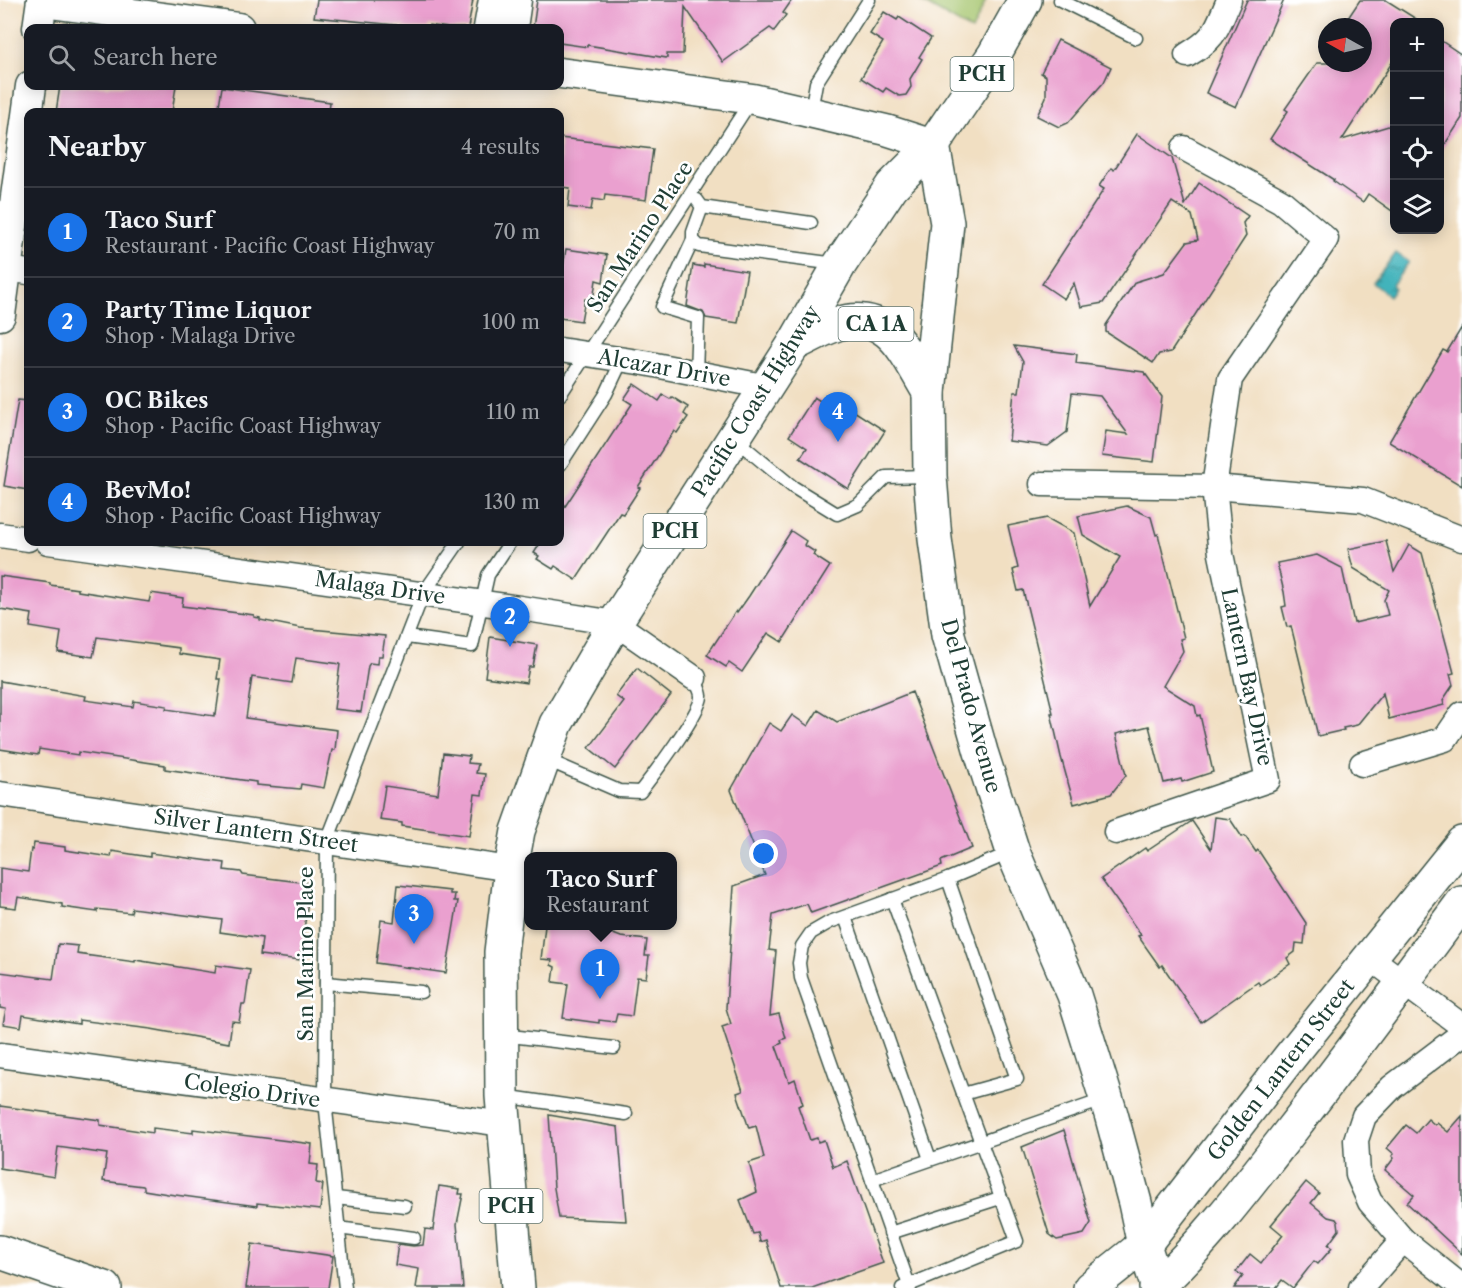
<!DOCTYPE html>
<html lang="en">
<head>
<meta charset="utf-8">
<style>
  body { margin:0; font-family:"Libre Caslon Text",serif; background:#20242c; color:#f1f3f6 }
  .controls { position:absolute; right:18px; top:18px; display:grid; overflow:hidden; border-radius:12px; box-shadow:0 3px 15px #0003 }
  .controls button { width:54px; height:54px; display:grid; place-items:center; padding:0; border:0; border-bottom:2px solid #363941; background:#171b24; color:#f1f3f6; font:30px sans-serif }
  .compass { position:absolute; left:1318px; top:18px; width:54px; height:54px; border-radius:50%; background:#171b24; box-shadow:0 3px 15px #0003; rotate:278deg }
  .you { position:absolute; left:764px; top:854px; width:21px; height:21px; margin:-15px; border:4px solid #fff; border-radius:50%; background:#1a73e8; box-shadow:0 0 0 9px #1a73e833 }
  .badge { display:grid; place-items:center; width:39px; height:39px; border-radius:50%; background:#1a73e8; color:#fff; font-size:20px; font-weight:700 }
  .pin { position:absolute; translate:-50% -50px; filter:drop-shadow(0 2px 3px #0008) }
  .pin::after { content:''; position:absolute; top:32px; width:21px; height:18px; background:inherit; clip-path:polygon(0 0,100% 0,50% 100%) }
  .popup { position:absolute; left:524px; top:852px; width:153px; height:78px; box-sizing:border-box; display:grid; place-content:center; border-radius:12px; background:#171b24; filter:drop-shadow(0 2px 4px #0005); font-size:20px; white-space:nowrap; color:#9ea1a6 }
  .popup b { font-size:22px; color:#f1f3f6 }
  .popup::after { content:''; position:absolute; left:50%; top:100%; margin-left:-12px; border:12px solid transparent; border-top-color:#171b24 }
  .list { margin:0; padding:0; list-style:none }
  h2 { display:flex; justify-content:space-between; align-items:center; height:78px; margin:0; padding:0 24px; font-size:26px }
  h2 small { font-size:20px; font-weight:400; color:#9ea1a6 }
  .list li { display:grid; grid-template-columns:39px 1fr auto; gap:18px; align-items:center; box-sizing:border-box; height:90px; padding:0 24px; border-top:2px solid #363941 }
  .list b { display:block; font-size:22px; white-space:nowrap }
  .list p { margin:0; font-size:20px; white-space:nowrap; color:#9ea1a6 }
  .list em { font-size:20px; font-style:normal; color:#9ea1a6 }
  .icon { flex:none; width:33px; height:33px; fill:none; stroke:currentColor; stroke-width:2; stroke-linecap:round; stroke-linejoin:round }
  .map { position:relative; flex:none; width:1462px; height:1288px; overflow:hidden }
  .search { position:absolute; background:#171b24; box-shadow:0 3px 15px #0003; left:24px; top:24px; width:540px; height:66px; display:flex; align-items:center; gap:15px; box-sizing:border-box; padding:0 21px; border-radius:12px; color:#9ea1a6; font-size:22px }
  .panel { position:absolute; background:#171b24; box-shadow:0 3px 15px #0003; left:24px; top:108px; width:540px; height:438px; border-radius:12px }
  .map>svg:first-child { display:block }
</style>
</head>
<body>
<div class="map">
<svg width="1462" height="1288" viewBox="0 0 1462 1288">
  <defs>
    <pattern id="water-ripples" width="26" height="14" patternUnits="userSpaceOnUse" patternTransform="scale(1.5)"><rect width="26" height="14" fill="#43b3bb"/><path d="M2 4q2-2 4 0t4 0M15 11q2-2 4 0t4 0" fill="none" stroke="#379399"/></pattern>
  </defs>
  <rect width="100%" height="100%" fill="#fff"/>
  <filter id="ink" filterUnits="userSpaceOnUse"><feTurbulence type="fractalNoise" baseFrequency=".0167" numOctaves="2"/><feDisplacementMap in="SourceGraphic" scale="12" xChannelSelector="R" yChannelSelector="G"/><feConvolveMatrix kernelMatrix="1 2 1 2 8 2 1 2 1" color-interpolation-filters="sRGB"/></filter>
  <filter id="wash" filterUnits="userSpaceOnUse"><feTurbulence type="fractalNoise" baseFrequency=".008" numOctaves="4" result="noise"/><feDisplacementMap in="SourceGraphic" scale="24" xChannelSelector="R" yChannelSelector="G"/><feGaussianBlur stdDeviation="1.35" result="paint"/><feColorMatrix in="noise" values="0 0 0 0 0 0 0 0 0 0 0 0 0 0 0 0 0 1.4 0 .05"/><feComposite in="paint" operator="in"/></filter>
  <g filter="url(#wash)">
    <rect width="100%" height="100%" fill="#f1dfc2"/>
    <polygon fill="#a4c46c" stroke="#628050" stroke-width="1.5" points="918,0 986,0 972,31"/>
    <polygon fill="url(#water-ripples)" stroke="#317878" stroke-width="1.5" points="1396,253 1409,262 1392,285 1395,288 1389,296 1373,283"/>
    <g id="blocks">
      <g fill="#eaa0cf">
        <polygon points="317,0 473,0 468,28 449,28 429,25 429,28 404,28 405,26 314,17"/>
        <polygon points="537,0 792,0 783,13 786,15 774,31 770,28 723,62 685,7 683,54 667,54 667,58 587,45 587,47 560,43 560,28 533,28"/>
        <polygon points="1247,0 1284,0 1236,107 1206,93"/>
        <polygon points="1360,0 1386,0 1421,22 1395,22 1395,58 1342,140 1395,124 1395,213 1368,194 1363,202 1333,181 1334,180 1270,139 1288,111 1285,109 1317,63 1363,63 1363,27 1342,27"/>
        <polygon points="884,12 897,20 899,17 931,38 919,57 922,59 910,79 911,87 906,95 899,96 886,88 883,92 861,78 883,42 870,34"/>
        <polygon points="1058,40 1111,67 1104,82 1068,123 1059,127 1037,116 1046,97 1046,76 1041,73"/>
        <polygon points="1440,40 1462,55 1462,118 1440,152"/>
        <polygon points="60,86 176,86 172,112 56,112"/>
        <polygon points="222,87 330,102 329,112 218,112"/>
        <polygon points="1137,134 1172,158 1185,205 1199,183 1248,216 1243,223 1246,236 1171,352 1159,354 1153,363 1106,332 1106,325 1135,282 1164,273 1187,242 1198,240 1192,215 1172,202 1103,303 1081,307 1074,283 1064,299 1042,284 1104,189 1099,186 1111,168 1114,170"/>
        <polygon points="560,138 653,149 646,200 605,195 604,201 593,199 591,210 568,207 570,188 560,187"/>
        <polygon points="566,249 607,255 603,282 596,280 593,301 585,299 581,321 560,318 560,285"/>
        <polygon points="704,264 747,271 738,323 706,318 703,312 687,306 693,265 704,267"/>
        <polygon points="1462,327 1462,486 1389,442 1443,350 1447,352"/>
        <polygon points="1014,346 1077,354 1076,363 1144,372 1162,397 1154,462 1102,456 1106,431 1128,434 1100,396 1072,393 1067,432 1048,446 1009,441 1014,392 1019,392 1023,362"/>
        <polygon points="634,384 659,401 663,395 670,399 672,397 688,407 684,414 688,417 677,433 674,431 638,487 640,488 623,514 620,513 576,580 555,566 553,569 537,559 539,556 534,553 541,542 560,542 560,514 632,404 624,399"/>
        <polygon points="814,397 834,410 840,402 885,431 848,489 800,458 807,448 789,436"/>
        <polygon points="18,400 28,401 28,490 4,486"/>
        <polygon points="1127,506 1151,517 1156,535 1158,534 1184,638 1180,639 1183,651 1163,686 1195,706 1197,716 1200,715 1213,772 1182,782 1181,779 1164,783 1149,726 1116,734 1126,775 1111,794 1074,804 1061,757 1051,713 1053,713 1023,590 1018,591 1013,570 1018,568 1008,526 1047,518 1074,533 1090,606 1120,557 1083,535 1078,516"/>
        <polygon points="791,531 806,541 804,545 815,552 813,555 830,566 782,642 768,633 742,672 729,663 726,667 707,655 736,611 737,613 749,596"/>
        <polygon points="1386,541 1394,572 1409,545 1422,553 1454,673 1450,674 1453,685 1443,700 1444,705 1389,719 1383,693 1357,725 1343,728 1344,730 1318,736 1291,626 1287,627 1282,607 1286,606 1284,592 1277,563 1317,555 1342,568 1354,623 1388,615 1384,600 1389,590 1353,568 1348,549"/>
        <polygon points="0,576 50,583 50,585 78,589 78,591 149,602 151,593 183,598 182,606 254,615 254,617 260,618 260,620 300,628 385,636 382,656 378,656 377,664 370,663 368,666 361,712 334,709 340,664 296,658 292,683 252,677 246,718 337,730 335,750 332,750 324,788 301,784 300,789 256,785 256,782 165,769 165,765 78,752 78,755 39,749 38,755 0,749 0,681 86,696 85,700 133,707 134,701 167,706 166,709 214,716 214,713 216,714 221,679 217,679 220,660 179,654 179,648 97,637 93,657 58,652 61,632 30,627 32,614 0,609"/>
        <polygon points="490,637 537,645 533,667 529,667 526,683 485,677"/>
        <polygon points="637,668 671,695 615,769 589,748 624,702 616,696"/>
        <polygon points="912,692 972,848 941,861 942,866 811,913 807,904 773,915 769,950 776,951 770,1016 779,1014 786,1038 781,1040 782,1043 776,1046 789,1082 795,1079 803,1104 798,1106 810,1140 817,1138 818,1142 824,1140 833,1167 847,1161 883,1263 812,1288 781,1288 766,1240 760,1242 758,1233 753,1234 740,1200 757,1192 749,1163 764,1158 756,1126 749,1128 737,1093 743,1091 722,1027 731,1024 726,1008 734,886 765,875 731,790 769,723 781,731 792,715 808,726 818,710 837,722"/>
        <polygon points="443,753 469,756 468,763 478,764 476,773 485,774 482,795 475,794 469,836 402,826 402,823 380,820 385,786 438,794"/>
        <polygon points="1215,817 1230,819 1242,837 1245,836 1256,852 1258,850 1306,923 1304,944 1296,943 1295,952 1287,958 1290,964 1260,985 1258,982 1201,1022 1162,965 1160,967 1138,936 1141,935 1101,879 1145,848 1147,851 1192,821 1211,849"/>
        <polygon points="34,843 65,847 65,850 111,857 112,851 150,857 150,853 225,863 224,870 241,872 243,875 308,883 306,899 308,900 300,960 260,955 262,938 220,932 222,920 132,908 131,913 97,909 97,912 62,907 62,904 18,897 16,908 0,906 0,868 28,872 31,849 33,850"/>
        <polygon points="398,885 450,891 450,894 455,894 454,901 458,901 446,973 376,963 381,920 394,922"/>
        <polygon points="545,926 592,926 621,937 647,940 645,956 649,956 646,978 637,977 632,1016 617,1014 615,1022 599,1020 599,1023 563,1018 568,984 553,982 555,967 551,965 552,960 541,959"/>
        <polygon points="58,944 78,946 77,954 135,962 135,960 215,973 216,965 250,970 245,1004 242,1004 239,1022 232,1021 229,1043 151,1029 79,1020 79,1024 23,1015 21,1027 3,1024 6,1009 0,1008 0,972 53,979"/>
        <polygon points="0,1106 100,1120 100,1125 153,1133 153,1128 193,1133 193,1129 312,1144 310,1164 318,1165 316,1183 323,1184 320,1210 257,1203 257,1206 168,1194 144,1190 144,1187 143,1186 103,1181 107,1154 58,1147 54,1177 0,1168"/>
        <polygon points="549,1115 618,1127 626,1221 559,1218 554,1188"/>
        <polygon points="1462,1116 1462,1254 1407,1203 1414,1195 1385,1170 1394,1158 1392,1156 1394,1154 1387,1148 1406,1125 1416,1133 1428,1119 1435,1125 1437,1123 1448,1132"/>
        <polygon points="1064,1130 1091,1223 1084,1234 1057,1240 1049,1234 1022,1147"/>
        <polygon points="1306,1182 1319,1193 1311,1203 1328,1217 1336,1219 1338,1222 1339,1230 1328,1245 1332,1248 1318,1264 1314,1261 1293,1288 1282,1280 1276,1288 1234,1288 1243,1276 1236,1272 1250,1254 1261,1263 1283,1235 1271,1225"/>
        <polygon points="439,1186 460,1189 459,1194 463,1194 457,1224 463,1288 416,1288 419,1269 395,1265 398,1244 413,1246 423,1245 425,1229 433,1230"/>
        <polygon points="252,1244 333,1256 328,1288 246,1288"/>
      </g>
    </g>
  </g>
  <g filter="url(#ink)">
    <use href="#blocks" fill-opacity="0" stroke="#3e5549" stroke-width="1.5"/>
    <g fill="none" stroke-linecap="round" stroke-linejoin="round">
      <g stroke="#3e5549" stroke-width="15">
        <g id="service">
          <polyline points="1060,0 1136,38"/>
          <polyline points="811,111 816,83 869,0"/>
          <polyline points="697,200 702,207 811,223"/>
          <polyline points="702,207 693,232 693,240 699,246 836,264"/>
          <polyline points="693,240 662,307 698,318 696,373"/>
          <polyline points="560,395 752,99"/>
          <polyline points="736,440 793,487 837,514 858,505 886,477 929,476"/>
          <polyline points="560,465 606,394 622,360"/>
          <polyline points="407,637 472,646 488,575 510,542"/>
          <path d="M545 759 619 791 640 792C651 778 702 711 701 696 701 691 696 683 694 678"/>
          <polyline points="948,879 1017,1079 963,1094"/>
          <polyline points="892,899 1017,1241 902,1288"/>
          <polyline points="845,917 930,1159"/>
          <polyline points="326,983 421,992"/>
          <polyline points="502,1035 614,1048"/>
          <polyline points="503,1096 626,1114"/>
          <polyline points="872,1180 1106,1099"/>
          <polyline points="336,1198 405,1206"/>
          <polyline points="338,1228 414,1238"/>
          <polyline points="890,1233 1000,1198"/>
          <polyline points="345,1288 325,1101 327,841 423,594 459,542"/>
          <polyline points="910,1288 801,978 799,963 802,946 811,933 830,922 948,879 1012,852"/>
        </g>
      </g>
      <g stroke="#3e5549" stroke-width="27">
        <g id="minor">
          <path d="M1187 55C1216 38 1216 30 1229 0"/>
          <polyline points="0,268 28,272"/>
          <polyline points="560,350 645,363 768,387"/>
          <polyline points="1042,484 1214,487 1363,500 1462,539"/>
          <polyline points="0,535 28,539"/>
          <polyline points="48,542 520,608 615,623 694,678"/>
          <polyline points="1362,764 1445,739 1462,714"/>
          <polyline points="0,794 511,869"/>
          <polyline points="1116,832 1268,780 1221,554 1214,487 1230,379 1326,239 1281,201 1184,148"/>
          <polyline points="1369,957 1462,1026"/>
          <polyline points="1462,1034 1392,1087 1364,1116 1356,1140 1358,1175 1370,1202 1403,1240 1462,1287"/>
          <polyline points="0,1055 504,1124"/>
          <polyline points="1361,1288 1403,1240"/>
        </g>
      </g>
      <g stroke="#3e5549" stroke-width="33">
        <g id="tertiary">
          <polyline points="42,2 239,28"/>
          <polyline points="38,28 42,0"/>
          <polyline points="489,28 494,0"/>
          <polyline points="512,28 516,0"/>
          <polyline points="560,73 753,99 886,130 933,145"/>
          <polyline points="0,315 31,86"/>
        </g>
      </g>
      <g stroke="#3e5549" stroke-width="36">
        <g id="secondary">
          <polyline points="933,145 947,223 929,392 930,476 935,539 948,635 981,752 1013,852 1074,995 1111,1114 1135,1203 1144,1245 1158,1288"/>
          <polyline points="1090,1288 1144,1245 1289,1058 1462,843"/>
          <path d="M1156 1288C1206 1241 1247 1187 1289 1133 1348 1057 1405 980 1462 903"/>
        </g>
      </g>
      <g stroke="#3e5549" stroke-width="36">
        <polyline id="primary" points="0,1252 105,1288"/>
      </g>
      <g stroke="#3e5549" stroke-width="36">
        <g id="trunk">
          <path d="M794 344C808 338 822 329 837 324 890 307 906 355 929 392"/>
          <polyline points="518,1288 502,1096 501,952 511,869 518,831 556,724 615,623 794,344 840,264 892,186 933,145 994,55 1025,0"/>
        </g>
      </g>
      <use href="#service" stroke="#fff" stroke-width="12"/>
      <use href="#minor" stroke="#fff" stroke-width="24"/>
      <use href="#tertiary" stroke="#fff" stroke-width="30"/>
      <use href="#secondary" stroke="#fff" stroke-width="33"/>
      <use href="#primary" stroke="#fff" stroke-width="33"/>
      <use href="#trunk" stroke="#fff" stroke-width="33"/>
    </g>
  </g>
  <g text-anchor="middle" stroke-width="5" stroke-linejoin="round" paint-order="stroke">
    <g fill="#fff" stroke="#627771" stroke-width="1.5">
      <rect x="950.5" y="57" width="63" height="34" rx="4.5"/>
      <rect x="838.5" y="307" width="75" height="34" rx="4.5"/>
      <rect x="643.5" y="514" width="63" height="34" rx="4.5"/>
      <rect x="479.5" y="1189" width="63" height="34" rx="4.5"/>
    </g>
    <g font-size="20" font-weight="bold" fill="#1f3d34">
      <text x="982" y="81">PCH</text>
      <text x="876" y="331">CA 1A</text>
      <text x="675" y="538">PCH</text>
      <text x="511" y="1213">PCH</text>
    </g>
    <g font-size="21" fill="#1f3d34" stroke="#fff">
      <text transform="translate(640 237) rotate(-57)" y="7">San Marino Place</text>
      <text transform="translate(664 368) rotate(10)" y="7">Alcazar Drive</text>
      <text transform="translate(756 401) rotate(-58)" y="7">Pacific Coast Highway</text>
      <text transform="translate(380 588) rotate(8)" y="7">Malaga Drive</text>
      <text transform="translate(1247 677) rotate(78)" y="7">Lantern Bay Drive</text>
      <text transform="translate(971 706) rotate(75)" y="7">Del Prado Avenue</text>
      <text transform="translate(256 831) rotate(8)" y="7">Silver Lantern Street</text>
      <text transform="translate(306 954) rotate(-90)" y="7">San Marino Place</text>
      <text transform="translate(1281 1070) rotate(-52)" y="7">Golden Lantern Street</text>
      <text transform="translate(252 1091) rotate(8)" y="7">Colegio Drive</text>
    </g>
  </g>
</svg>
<div class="controls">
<button>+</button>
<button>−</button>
<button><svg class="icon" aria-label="locate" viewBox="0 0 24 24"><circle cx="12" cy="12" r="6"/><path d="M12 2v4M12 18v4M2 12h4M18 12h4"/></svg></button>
<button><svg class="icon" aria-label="layers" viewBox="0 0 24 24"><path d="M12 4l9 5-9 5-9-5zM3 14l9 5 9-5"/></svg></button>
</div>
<svg class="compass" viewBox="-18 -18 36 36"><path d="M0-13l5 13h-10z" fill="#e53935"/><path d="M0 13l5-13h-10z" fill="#9ea1a6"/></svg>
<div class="you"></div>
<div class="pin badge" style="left:600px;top:999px">1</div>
<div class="popup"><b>Taco Surf</b>Restaurant</div>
<div class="pin badge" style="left:510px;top:647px">2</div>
<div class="pin badge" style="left:414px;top:944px">3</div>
<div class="pin badge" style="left:838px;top:442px">4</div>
<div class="search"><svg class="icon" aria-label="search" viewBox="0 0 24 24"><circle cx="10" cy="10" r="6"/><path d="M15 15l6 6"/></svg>Search here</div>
<section class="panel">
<h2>Nearby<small>4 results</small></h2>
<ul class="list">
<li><span class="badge">1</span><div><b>Taco Surf</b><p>Restaurant · Pacific Coast Highway</p></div><em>70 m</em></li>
<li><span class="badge">2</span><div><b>Party Time Liquor</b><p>Shop · Malaga Drive</p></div><em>100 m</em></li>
<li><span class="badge">3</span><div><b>OC Bikes</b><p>Shop · Pacific Coast Highway</p></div><em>110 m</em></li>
<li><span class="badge">4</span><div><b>BevMo!</b><p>Shop · Pacific Coast Highway</p></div><em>130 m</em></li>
</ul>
</section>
</div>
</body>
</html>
